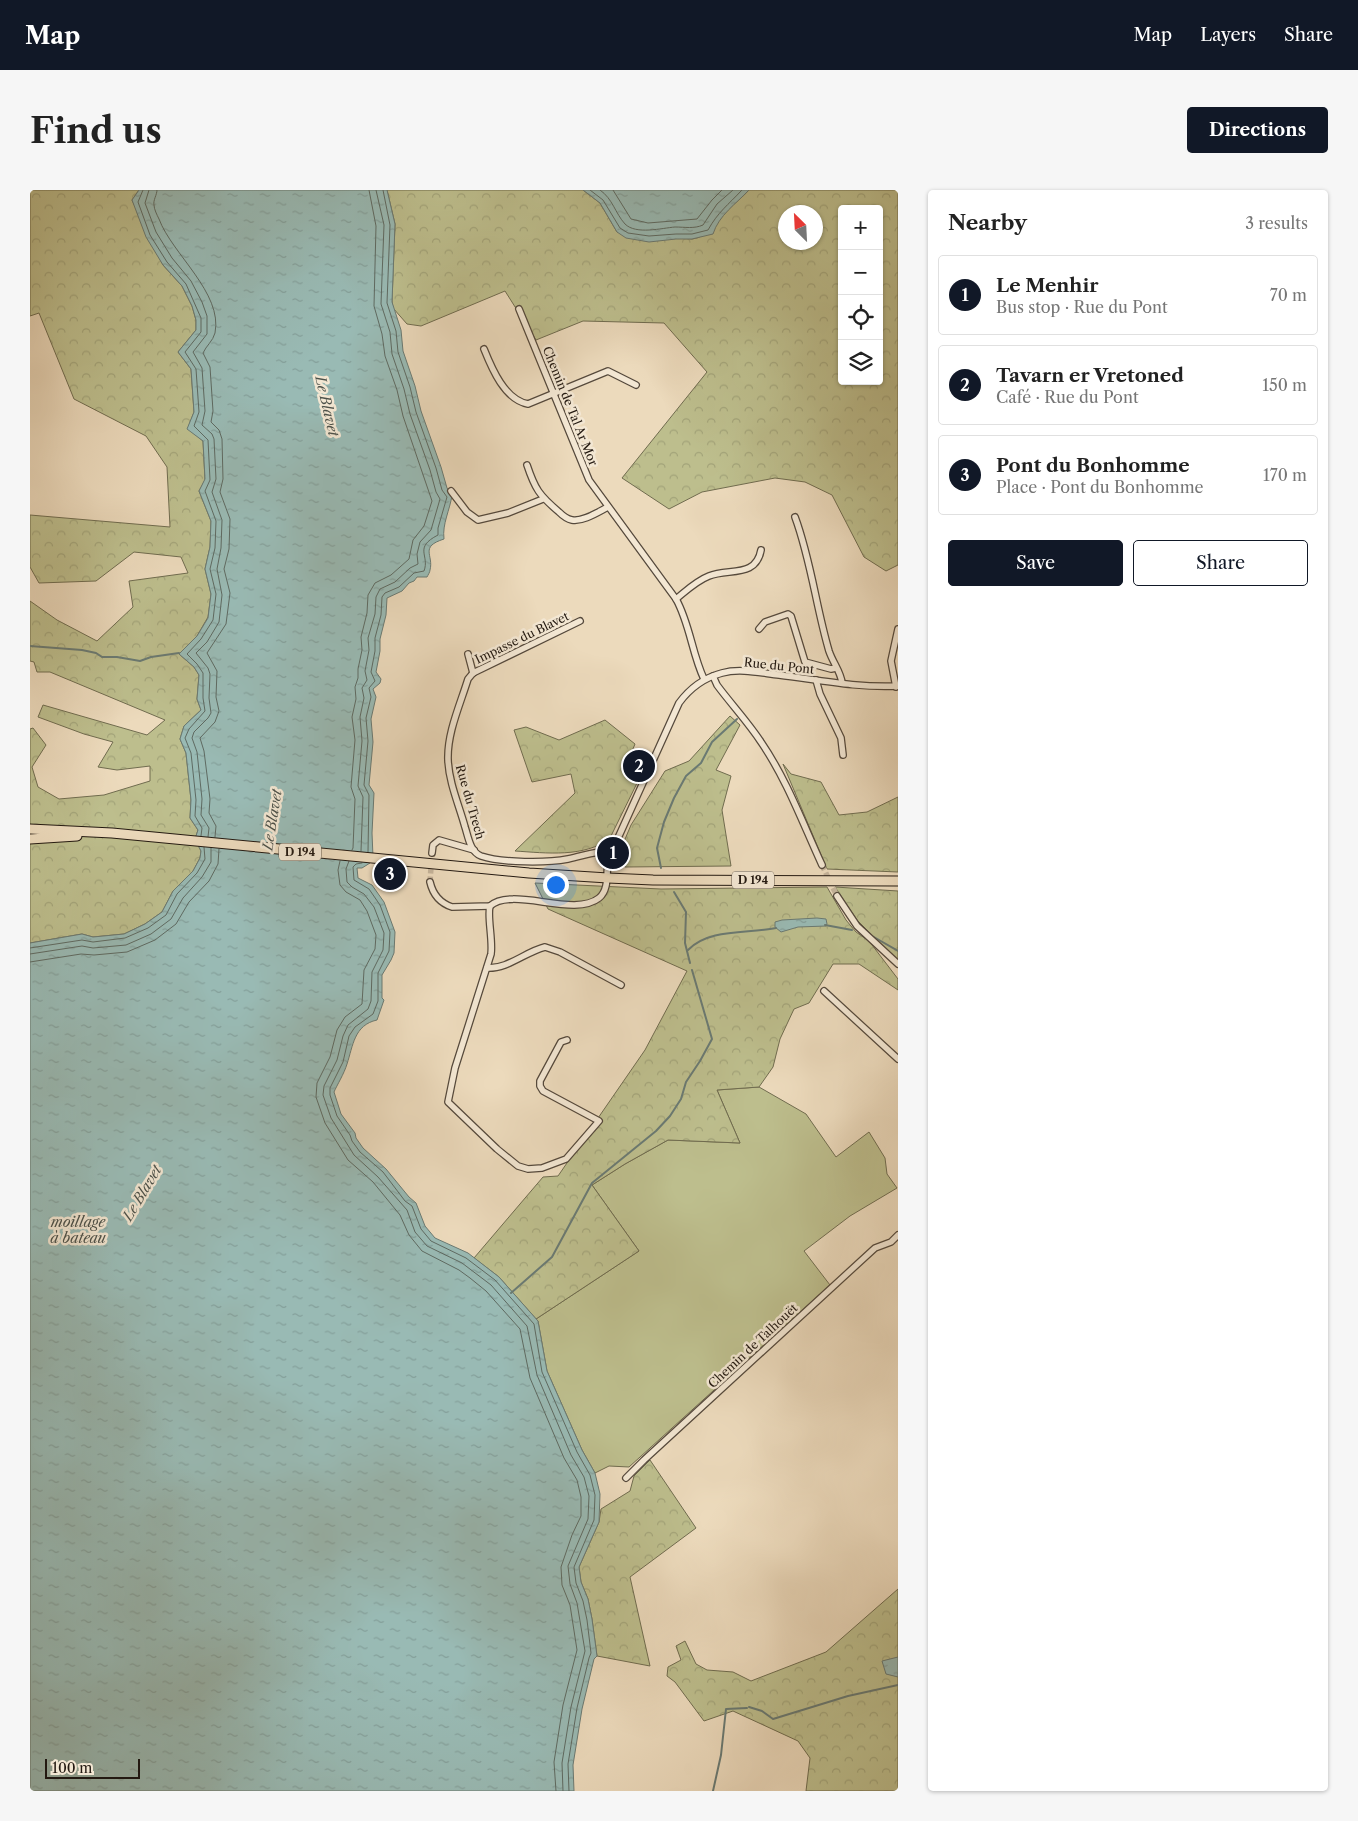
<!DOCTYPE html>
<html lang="en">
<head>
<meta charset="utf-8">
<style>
  body { margin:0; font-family:"Libre Caslon Text",serif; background:#f6f6f6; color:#222 }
  .controls { position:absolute; right:15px; top:15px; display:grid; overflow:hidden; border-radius:5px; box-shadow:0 1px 4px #0004 }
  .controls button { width:45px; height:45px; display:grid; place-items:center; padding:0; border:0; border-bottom:1px solid #e0e0e0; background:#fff; color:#222; font:25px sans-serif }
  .compass { position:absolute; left:748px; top:15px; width:45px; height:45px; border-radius:50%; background:#fff; box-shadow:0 1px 4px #0004; rotate:336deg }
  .scale { position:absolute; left:15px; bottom:12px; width:95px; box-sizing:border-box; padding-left:5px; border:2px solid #231911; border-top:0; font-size:14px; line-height:18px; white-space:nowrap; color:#231911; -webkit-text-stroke:4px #f3e7d3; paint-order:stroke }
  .you { position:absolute; left:525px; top:694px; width:18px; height:18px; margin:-12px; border:4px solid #fff; border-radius:50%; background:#1a73e8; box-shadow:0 0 0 8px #1a73e833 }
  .badge { display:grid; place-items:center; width:32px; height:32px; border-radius:50%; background:#111827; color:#fff; font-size:16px; font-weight:700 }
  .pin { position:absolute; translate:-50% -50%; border:2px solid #fff; box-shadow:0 1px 5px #0006 }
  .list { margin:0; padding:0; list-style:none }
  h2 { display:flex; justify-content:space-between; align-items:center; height:65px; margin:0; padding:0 20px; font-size:21px }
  h2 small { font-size:16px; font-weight:400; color:#767676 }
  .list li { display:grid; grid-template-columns:32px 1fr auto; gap:15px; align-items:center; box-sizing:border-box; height:80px; margin:0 10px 10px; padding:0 10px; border:1px solid #e0e0e0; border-radius:5px }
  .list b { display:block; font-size:19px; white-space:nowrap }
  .list p { margin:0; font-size:16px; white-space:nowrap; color:#767676 }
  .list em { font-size:16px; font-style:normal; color:#767676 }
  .actions { display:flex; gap:10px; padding:15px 20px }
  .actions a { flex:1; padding:11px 0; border:1px solid #111827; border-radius:5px; text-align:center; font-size:18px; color:#111827 }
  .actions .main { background:#111827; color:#fff }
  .icon { flex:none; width:28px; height:28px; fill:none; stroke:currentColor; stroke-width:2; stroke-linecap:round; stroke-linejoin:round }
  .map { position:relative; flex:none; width:868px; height:1601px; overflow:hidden; border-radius:5px }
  header { display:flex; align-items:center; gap:30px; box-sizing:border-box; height:70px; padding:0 25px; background:#111827; color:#fff }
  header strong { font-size:24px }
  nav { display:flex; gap:28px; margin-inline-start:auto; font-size:18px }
  .intro { display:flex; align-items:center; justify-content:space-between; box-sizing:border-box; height:120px; padding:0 30px }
  h1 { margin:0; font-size:35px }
  .button { padding:12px 22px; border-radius:5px; background:#111827; color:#fff; font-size:18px; font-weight:700 }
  main { display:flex; gap:30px; padding:0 30px }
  aside { flex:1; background:#fff; border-radius:5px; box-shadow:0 1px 4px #0004 }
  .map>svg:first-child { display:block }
</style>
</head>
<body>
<header>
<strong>Map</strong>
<nav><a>Map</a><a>Layers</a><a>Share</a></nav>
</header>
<div class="intro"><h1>Find us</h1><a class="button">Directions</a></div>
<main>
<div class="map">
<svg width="868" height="1601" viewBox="0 0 868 1601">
  <defs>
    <pattern id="forest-crowns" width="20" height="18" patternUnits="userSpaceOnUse" patternTransform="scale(1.25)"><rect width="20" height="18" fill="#bdbe8d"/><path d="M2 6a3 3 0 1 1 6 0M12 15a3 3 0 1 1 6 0" fill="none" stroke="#a2a379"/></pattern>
    <pattern id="water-ripples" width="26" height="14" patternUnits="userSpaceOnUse" patternTransform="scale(1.25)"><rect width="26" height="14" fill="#99bab4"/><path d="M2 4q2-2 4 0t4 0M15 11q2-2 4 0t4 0" fill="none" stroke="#849f9a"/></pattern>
  </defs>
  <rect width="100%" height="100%" fill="#ecdabc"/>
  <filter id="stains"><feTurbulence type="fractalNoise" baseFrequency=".004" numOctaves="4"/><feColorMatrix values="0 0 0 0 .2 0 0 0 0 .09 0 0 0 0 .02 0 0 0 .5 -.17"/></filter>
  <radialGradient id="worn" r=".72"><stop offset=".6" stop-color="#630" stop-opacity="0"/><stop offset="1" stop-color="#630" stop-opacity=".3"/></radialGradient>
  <polygon fill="#bdbe8d" stroke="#706c4f" points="729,897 776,924 806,967 839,942 855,968 857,984 867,998 820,1026 774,1061 800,1095 599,1277 579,1276 565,1283 552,1260 517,1181 508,1131 506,1129 609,1061 562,995 595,974 638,950 710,953 687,900"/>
  <g fill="url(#forest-crowns)" stroke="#706c4f" fill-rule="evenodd">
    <polygon points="0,0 109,0 102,10 133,75 152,96 162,116 166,130 166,140 148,162 161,179 164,222 158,238 173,251 175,290 169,301 181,331 180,357 175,379 181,404 178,427 167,446 149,464 164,477 169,485 167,509 171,520 154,536 150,549 156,563 161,610 160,628 168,640 165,649 171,661 170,668 163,681 143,701 132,722 115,734 94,744 63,747 52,744 0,753 0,539 3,538 16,555 2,577 8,597 29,609 74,605 120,591 120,576 87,580 68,577 83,552 54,544 8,527 13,515 117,545 135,530 20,482 7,482 4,472 0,471 0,411 27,430 67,451 103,417 99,391 158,383 151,367 104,362 66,391 9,393 0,377 0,325 140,337 137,277 116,246 44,209 9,123 0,126"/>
    <path d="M357 0H553L570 13 587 42 662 49C678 47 685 34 695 22 703 14 712 8 719 0H868V375L856 381 834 367 802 305 775 292 745 288 672 302 639 319 592 288 677 182 634 133 553 131 506 150 475 101 391 136 377 134 363 118 362 111 365 34ZM812 19H849V191H812ZM756 22H786V52H756Z"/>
    <polygon points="700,526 710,535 686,580 701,586 692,620 701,676 595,677 590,661 601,635 635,581 659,571"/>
    <path d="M575 530 605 554 595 578 611 585 580 648C555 668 516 663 485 661L545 603 541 584 502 592 484 540 496 537 529 550Z"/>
    <polygon points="753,574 761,584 791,592 809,625 837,622 868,607 868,682 797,679"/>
    <polygon points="505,693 631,699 797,697 816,730 826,742 839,751 868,789 868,800 829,774 803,774 779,813 764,819 750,849 743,877 729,897 687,900 710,953 638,950 595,974 562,995 609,1061 506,1129 469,1087 444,1068 513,987 528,986 615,860 657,781 518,719"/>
    <polygon points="805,697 868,701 868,771 827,730"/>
    <polygon points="620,1270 666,1338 600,1387 620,1476 567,1466 562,1429 558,1409 551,1392 549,1377 569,1332 571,1319 600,1301 604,1286"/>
    <polygon points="868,1399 868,1601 776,1601 780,1568 768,1551 703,1521 674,1531 645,1492 637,1486 638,1477 651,1470 646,1456 655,1451 666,1474 677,1480 703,1482 721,1491 796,1462"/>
  </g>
  <g fill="url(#water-ripples)" stroke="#6a7a73">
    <path d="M109 0H357L365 34 362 112 371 140 373 161 385 196 391 221 411 277 417 298 422 305C420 320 412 334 414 349 389 357 404 365 400 380 400 382 398 385 397 387H387L384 391 379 393 372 401 357 408 356 425 350 449V461L346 482 351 489 350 493 343 499 346 507 341 529 343 552 339 595 344 603 342 643 343 667 340 673 332 678H327L328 688 342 695 354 712 365 742 364 763 361 770 352 785V808L354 810 347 830C324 835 323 856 317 874 314 884 307 895 304 902L311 924 325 943 326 948 333 958 356 979 379 1007 386 1013 395 1036 405 1048 438 1063 469 1087 508 1131 517 1181 552 1260 565 1283 570 1304 569 1332 549 1377 551 1392 558 1409 562 1429 567 1466 564 1469 552 1519 543 1575 544 1601H0V753L52 744 63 747 94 744 115 734 132 722 143 701 163 681 170 668 171 661 165 649 168 640 160 628 161 610 156 563 150 549 154 536 171 520 167 509 169 485 164 477 149 464 167 446 178 428 181 404 175 379 180 357 181 331 169 301 175 289 173 251 157 239 164 222 161 179 148 162 166 140V130L162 116 152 96 133 75 116 47 102 10Z"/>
    <path d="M553 0H719C706 14 689 25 683 44L662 49H646L619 52 596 48 587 42 570 13Z"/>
    <polygon points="787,728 796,729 797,734 796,736 768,737 751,742 745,737 745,732 752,730"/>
    <polygon points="868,1467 868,1487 856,1484 852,1471"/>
  </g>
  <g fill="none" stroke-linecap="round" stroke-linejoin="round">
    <g stroke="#5e6a62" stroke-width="1">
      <polyline points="113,0 108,12 120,45 137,72 156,94 171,128 171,142 155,162 166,179 169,222 164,236 178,250 180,290 175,301 186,331 185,358 180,379 186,404 183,430 171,449 157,464 167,474 173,483 173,508 175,521 159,539 155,548 161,563 166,610 165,626 172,638 171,646"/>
      <polyline points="119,0 115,13 126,42 142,68 161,91 172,112 177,126 177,144 163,162 172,178 175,221 172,235 182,244 184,249 186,289 182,302 192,330 191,358 187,379 192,405 189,432 177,452 166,463 178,478 180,484 179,508 181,523 178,528 164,542 162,548 167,562 172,609 171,625 179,638 178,647"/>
      <path d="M127 0C127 5 123 10 124 15 124 19 127 25 129 29 142 64 193 103 185 143 183 151 176 156 173 163L180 177 183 221 181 232 189 240 192 249 193 289 190 302 200 329 199 359 194 379 200 403 196 434 177 463 187 481 186 507 189 521 185 532 170 548 174 561 180 609 179 623 186 636 185 647"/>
      <path d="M560 0 573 10 590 38 598 43 619 46 646 44H662L678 40C688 22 698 15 712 0"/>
      <path d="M570 0C583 9 585 23 595 34 606 45 632 38 645 37 655 37 664 39 673 35L687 14 703 0"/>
      <polyline points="583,0 601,29 618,33 667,29 682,10 692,0"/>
      <polyline points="322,660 323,658 325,609 321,597 325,550 322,527 326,509 325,497 328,488 328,479 332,460 331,447 337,423 338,405 345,393 361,385 379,369 383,350 394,336 402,311 373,226 367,200 355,166 352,144 344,116 346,36 339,0"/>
      <polyline points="331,661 333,607 328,596 332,551 330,527 334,508 332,498 337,490 335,481 339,460 338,448 345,424 346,407 350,399 365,392 380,378 388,374 387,364 390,352 401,340 410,309 406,302 400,280 380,224 374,199 362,164 360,142 351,114 354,35 346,0"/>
      <path d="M338 662 339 605 334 595 338 551 336 528 341 507 339 498 345 491 341 482 345 461V448L351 425 352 407 355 403 369 397 384 383 394 381C400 365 383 358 408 345V338L417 307 412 300 406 278 386 222 380 197 368 162 366 141 357 113 360 35 353 0"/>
      <polyline points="310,671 308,680 310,695 316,702 330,710 337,721 346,745 345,759 334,780 332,814 315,827 307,840 300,867 287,893 286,907 295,933 318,970 343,992 370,1025 379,1045 392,1061 429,1080 440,1088 456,1101 490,1139 500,1188 534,1268 547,1290 551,1307 551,1326 542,1345 531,1377 532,1395 540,1415 547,1460 533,1515 524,1572 526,1601"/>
      <polyline points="319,671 316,679 317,692 322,697 334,704 344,717 354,743 353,760 342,782 341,811 338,819 318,835 313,846 307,870 294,896 293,905 301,928 324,965 348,987 377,1020 385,1042 397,1056 432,1073 461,1095 497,1136 507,1185 541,1265 554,1287 559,1306 558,1329 538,1376 540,1394 547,1413 555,1461 541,1517 532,1573 533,1601"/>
      <polyline points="332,673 326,674 323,677 324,690 339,699 350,715 360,742 359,761 348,783 348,811 343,824 325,837 319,846 313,872 300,898 300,905 307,926 320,945 322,951 330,962 353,982 375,1011 382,1016 391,1039 401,1051 436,1068 465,1090 504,1134 512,1182 547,1262 560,1285 565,1305 564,1330 544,1377 546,1393 553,1411 557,1430 561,1463 559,1468 547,1518 538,1574 539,1601"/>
      <polyline points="0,758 52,750 63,752 95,748 118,738 136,725 147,704 167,683 175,669 174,657"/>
      <polyline points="0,764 52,756 63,758 96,755 121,744 141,729 153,708 172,687 181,672 181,658"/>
      <polyline points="0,772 51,764 64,765 97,762 125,750 146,734 159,712 179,691 188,674 189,659"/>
    </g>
    <g stroke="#6a7a73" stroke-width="2">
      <polyline points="0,456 52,460 66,463 72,467 87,467 110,471 121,467 149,463"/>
      <polyline points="631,678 627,658 634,632 644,608 656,586 671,573 682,552 707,529"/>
      <polyline points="644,702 656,722 655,753 660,773"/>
      <polyline points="795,735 822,740"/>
      <polyline points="842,746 868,761"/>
      <path d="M658 760C679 738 718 744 746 738"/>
      <polyline points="481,1103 522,1067 562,993 626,941 640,926 651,909 656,892 670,871 682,849 662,780"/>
      <polyline points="719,1517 732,1521 743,1529 818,1506 868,1495"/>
      <polyline points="683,1601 691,1565 696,1519 717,1518"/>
    </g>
    <g stroke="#c4b39a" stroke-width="5.5" stroke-dasharray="5.5 3" stroke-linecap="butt">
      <polyline points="792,675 807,706"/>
      <polyline points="400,692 402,663"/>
    </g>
    <g stroke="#55493c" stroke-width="8">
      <g id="minor">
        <path d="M489 119 559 290 646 409C660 434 662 464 674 489"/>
        <path d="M454 159C462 179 475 210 498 214L578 181 606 195"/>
        <path d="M497 275C505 299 509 305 529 322 532 325 537 329 542 330 553 332 568 322 578 317"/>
        <polyline points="421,301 437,322 448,330 478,323 513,309"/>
        <path d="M765 327C781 370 786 417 799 461 803 473 811 482 812 493"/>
        <path d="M646 409C656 401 666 391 679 386 699 378 726 388 731 360"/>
        <polyline points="729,439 735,432 758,424 761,426 775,472 801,479 806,478"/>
        <polyline points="438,464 443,483"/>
        <path d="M443 483 438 489C430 515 417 543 418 570 419 593 429 615 435 637 438 646 440 662 451 666 472 673 517 673 538 669 553 666 565 661 580 661"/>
        <polyline points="443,483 550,431"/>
        <path d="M683 486 687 495C701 514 718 532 731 552 757 590 773 634 792 675"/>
        <polyline points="786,490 790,504 811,548 813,565"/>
        <polyline points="866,497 861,471 868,439"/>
        <polyline points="402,663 403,655 409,650 444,660"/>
        <path d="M400 692C403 705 410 713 422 717L460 716C482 696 544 728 569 708 581 698 575 678 579 664 580 658 585 653 588 648L649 513C660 498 673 488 692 483 710 478 731 483 749 485 789 490 828 498 868 496"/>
        <polyline points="807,706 827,736 868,774"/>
        <path d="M460 716C457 726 463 750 461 764L425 878 418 912 467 959 488 976 498 979 512 978 536 969 569 931 513 901 510 896V891L531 852 537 850"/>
        <path d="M457 778C478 779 495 762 515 757L530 762 591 795"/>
        <polyline points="794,801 868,869"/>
        <polyline points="596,1288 614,1270 845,1058 861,1052 868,1045"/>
      </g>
    </g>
    <g stroke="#231911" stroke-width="11">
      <g id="primary">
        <polyline points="0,639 82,643 499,683 578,688 623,690 868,691"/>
        <polyline points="0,649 47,646"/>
      </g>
    </g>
    <use href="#minor" stroke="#f3e7d3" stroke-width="5.5"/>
    <use href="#primary" stroke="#ecdabc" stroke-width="9"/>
  </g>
  <g text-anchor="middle" stroke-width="5" stroke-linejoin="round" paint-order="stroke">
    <g fill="#f3e7d3" stroke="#61574b" stroke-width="1">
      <rect x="249" y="653.5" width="42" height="17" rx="4"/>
      <rect x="702" y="681.5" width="42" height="17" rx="4"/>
    </g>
    <g font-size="11" font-weight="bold" fill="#231911">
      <text x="270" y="666">D 194</text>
      <text x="723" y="694">D 194</text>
    </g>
    <g font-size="12" fill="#231911" stroke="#f3e7d3">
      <text transform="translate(540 216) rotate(68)" y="4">Chemin de Tal Ar Mor</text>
      <text transform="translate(492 448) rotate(-26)" y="4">Impasse du Blavet</text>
      <text transform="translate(749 476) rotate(6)" y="4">Rue du Pont</text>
      <text transform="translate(440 612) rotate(74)" y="4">Rue du Trech</text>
      <text transform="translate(723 1156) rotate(-43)" y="4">Chemin de Talhouët</text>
    </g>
    <g font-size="14" font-style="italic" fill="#4c514a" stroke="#f3e7d3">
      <text transform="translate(297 216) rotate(77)" y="5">Le Blavet</text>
      <text transform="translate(242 630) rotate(-81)" y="5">Le Blavet</text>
      <text transform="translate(112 1003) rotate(-59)" y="5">Le Blavet</text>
      <text x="48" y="1037">moillage<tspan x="48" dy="16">à bateau</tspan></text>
    </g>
  </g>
  <rect width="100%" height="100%" filter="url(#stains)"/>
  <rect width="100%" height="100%" fill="url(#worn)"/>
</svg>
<div class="controls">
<button>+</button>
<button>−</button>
<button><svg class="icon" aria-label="locate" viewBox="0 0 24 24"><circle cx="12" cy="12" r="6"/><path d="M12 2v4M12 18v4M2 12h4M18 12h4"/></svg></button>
<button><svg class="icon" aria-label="layers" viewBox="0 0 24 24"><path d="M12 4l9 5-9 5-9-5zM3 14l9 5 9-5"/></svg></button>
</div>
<svg class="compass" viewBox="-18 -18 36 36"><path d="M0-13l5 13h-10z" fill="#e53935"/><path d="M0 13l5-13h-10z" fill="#767676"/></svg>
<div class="scale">100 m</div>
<div class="you"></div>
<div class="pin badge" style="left:583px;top:663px">1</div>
<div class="pin badge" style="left:609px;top:576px">2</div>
<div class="pin badge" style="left:360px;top:684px">3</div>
</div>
<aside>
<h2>Nearby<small>3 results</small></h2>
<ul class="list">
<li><span class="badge">1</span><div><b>Le Menhir</b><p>Bus stop · Rue du Pont</p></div><em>70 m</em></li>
<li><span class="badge">2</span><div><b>Tavarn er Vretoned</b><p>Café · Rue du Pont</p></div><em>150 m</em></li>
<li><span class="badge">3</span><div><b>Pont du Bonhomme</b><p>Place · Pont du Bonhomme</p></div><em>170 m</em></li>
</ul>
<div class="actions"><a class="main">Save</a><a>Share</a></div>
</aside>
</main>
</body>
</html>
